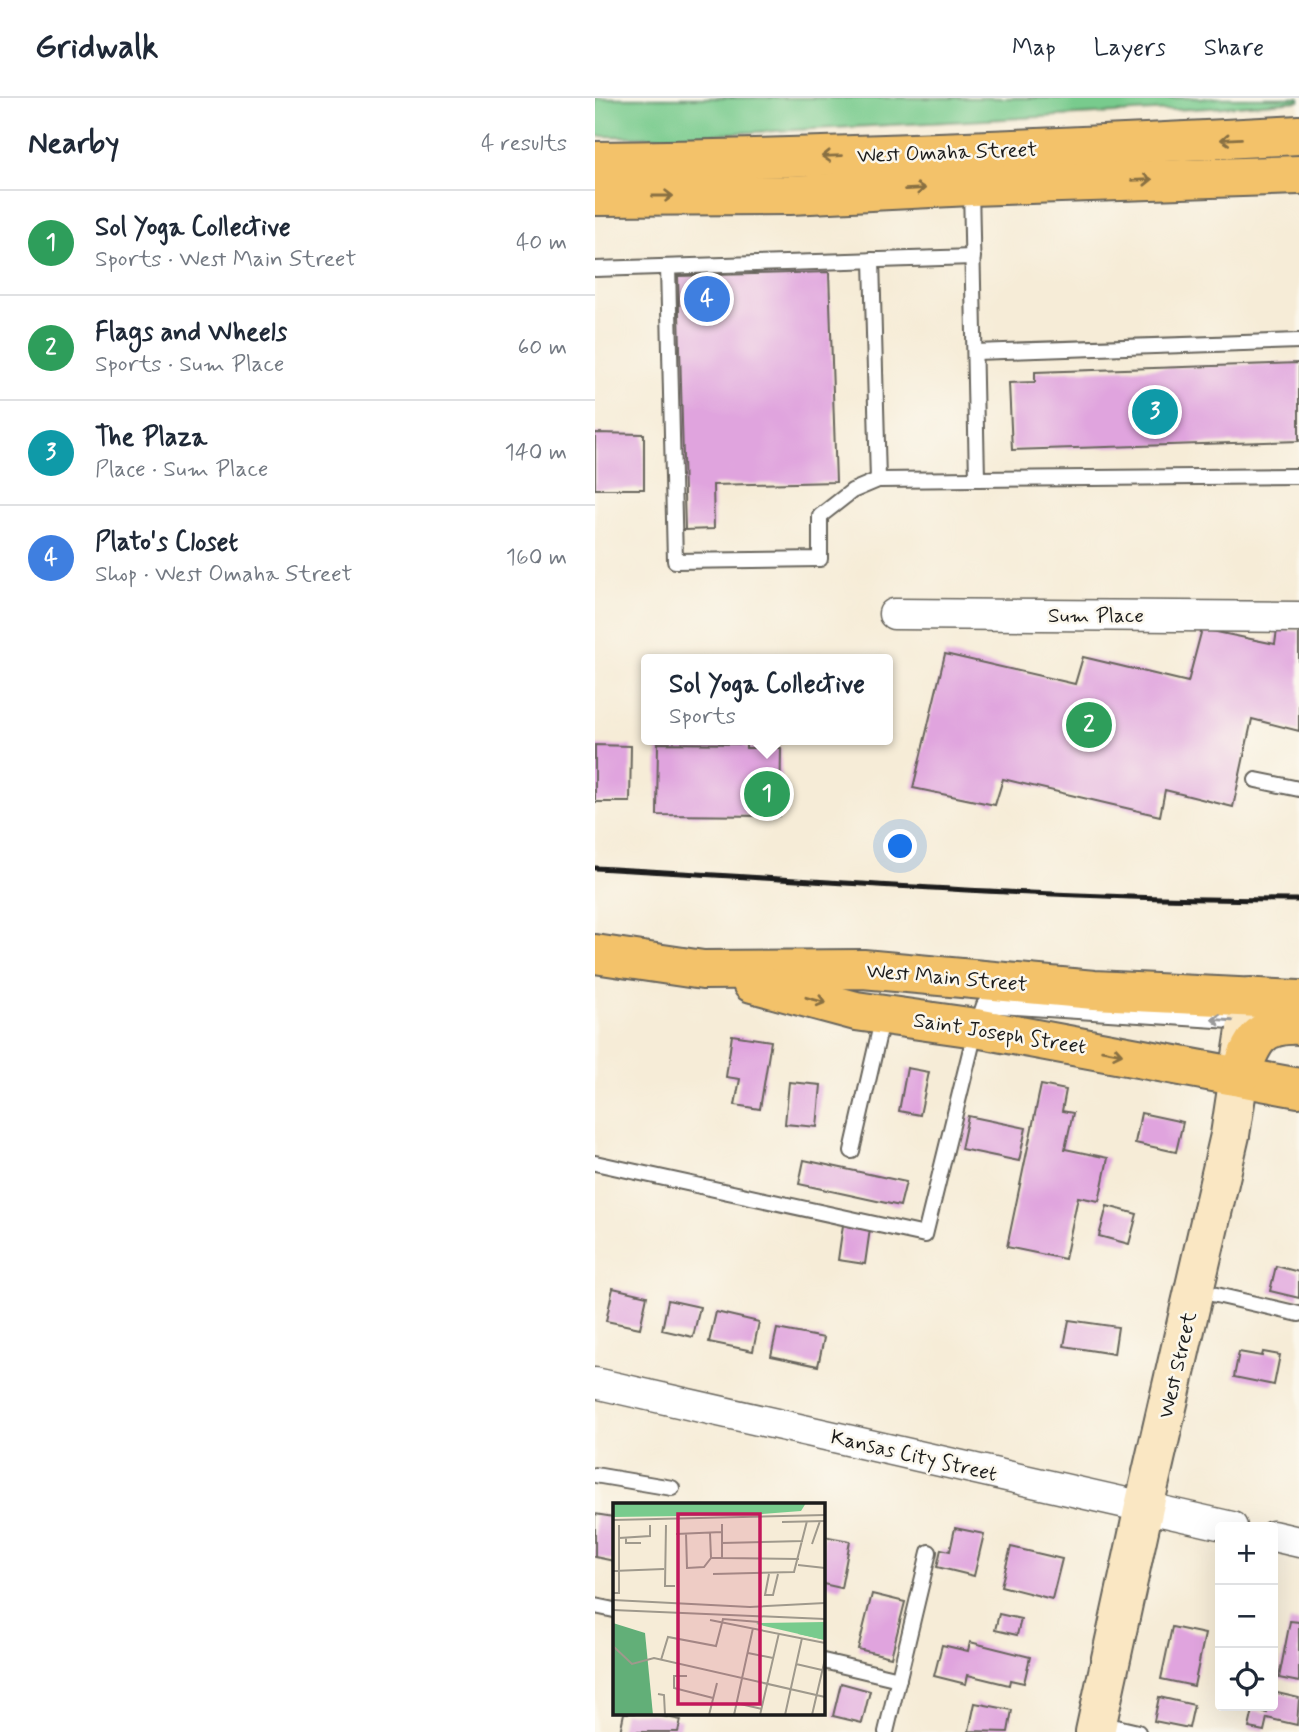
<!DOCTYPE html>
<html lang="en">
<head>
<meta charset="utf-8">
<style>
  body { margin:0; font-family:Mynerve,sans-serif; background:#f6f6f7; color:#1f2937 }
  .controls { position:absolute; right:21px; bottom:21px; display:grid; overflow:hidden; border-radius:7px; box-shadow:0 7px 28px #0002 }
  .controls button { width:63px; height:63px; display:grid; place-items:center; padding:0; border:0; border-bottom:2px solid #e0e1e3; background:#fff; color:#1f2937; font:35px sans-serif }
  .you { position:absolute; left:306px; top:749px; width:24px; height:24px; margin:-18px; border:5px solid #fff; border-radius:50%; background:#1a73e8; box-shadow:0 0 0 10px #1a73e833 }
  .badge { display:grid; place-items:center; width:46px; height:46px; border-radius:50%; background:#b5179e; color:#fff; font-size:23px; font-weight:700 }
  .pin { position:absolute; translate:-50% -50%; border:4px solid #fff; box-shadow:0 2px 7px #0006 }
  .popup { position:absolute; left:46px; top:556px; width:252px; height:91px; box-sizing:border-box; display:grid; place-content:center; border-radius:7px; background:#fff; filter:drop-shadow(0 2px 5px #0005); font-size:23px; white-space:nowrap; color:#747a83 }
  .popup b { font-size:26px; color:#1f2937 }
  .popup::after { content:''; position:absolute; left:50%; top:100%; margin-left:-14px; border:14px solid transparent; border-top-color:#fff }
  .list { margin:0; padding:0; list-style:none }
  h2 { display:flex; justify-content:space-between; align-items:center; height:91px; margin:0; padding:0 28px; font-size:30px }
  h2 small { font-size:23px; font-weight:400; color:#747a83 }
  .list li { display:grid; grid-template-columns:46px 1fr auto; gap:21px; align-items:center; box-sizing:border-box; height:105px; padding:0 28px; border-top:2px solid #e0e1e3 }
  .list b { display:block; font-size:26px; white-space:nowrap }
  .list p { margin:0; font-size:23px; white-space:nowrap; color:#747a83 }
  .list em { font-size:23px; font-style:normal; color:#747a83 }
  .icon { flex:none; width:38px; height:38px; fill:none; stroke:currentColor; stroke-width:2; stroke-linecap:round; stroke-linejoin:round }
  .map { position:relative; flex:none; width:704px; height:1634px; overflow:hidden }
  header { display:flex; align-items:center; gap:42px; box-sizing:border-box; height:98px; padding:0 35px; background:#fff; border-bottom:2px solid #e0e1e3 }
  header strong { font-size:33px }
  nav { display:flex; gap:38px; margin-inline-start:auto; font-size:24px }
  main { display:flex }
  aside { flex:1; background:#fff }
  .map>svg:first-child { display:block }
</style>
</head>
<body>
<header>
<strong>Gridwalk</strong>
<nav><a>Map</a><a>Layers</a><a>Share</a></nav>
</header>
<main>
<aside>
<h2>Nearby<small>4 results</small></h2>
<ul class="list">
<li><span class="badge" style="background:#2e9e5b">1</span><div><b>Sol Yoga Collective</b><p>Sports · West Main Street</p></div><em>40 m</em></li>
<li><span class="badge" style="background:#2e9e5b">2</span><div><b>Flags and Wheels</b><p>Sports · Sum Place</p></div><em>60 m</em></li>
<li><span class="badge" style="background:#0f9aa8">3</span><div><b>The Plaza</b><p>Place · Sum Place</p></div><em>140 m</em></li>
<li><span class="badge" style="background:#3f7fe0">4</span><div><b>Plato's Closet</b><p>Shop · West Omaha Street</p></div><em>160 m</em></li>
</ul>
</aside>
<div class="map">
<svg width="704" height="1634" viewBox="0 0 704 1634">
  <rect width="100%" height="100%" fill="#fbf7ec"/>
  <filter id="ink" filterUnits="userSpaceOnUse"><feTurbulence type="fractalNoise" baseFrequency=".0143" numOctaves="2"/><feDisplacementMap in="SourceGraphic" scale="14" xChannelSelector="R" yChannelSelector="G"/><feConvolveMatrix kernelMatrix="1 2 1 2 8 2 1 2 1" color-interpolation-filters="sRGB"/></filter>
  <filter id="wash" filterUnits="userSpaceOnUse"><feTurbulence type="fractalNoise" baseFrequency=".00686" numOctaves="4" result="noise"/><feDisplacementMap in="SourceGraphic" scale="28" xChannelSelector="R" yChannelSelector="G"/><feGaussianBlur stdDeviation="1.57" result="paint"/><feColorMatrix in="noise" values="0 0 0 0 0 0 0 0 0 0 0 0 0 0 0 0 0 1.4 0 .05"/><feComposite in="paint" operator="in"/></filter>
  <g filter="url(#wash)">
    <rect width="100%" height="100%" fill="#f6ecd7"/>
    <polygon fill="#78cb8d" stroke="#4a7454" stroke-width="2" points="0,0 704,0 704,3 615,10 66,39 0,38"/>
    <g id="blocks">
      <g fill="#e0a4de">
        <polygon points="234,174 241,384 118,387 119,431 90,432 83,178"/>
        <polygon points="704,265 704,343 417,352 414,285 440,284 440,274"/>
        <polygon points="0,335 49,336 49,391 0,391"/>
        <polygon points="607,531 680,546 682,532 704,533 704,633 657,621 638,709 570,692 565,718 408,681 400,707 318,690 350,556 480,586 488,559 593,584"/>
        <polygon points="63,645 151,646 151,650 186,650 185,718 62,717"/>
        <polygon points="0,647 36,648 35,704 0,704"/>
        <polygon points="137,937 176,943 165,1011 140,1007 145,981 131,979"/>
        <polygon points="312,970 334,974 325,1017 304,1013"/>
        <polygon points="194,984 226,987 222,1029 190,1026"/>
        <polygon points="446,987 471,992 467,1013 478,1015 470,1051 513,1060 504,1103 483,1099 470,1161 412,1149"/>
        <polygon points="546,1015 588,1024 581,1054 540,1045"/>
        <polygon points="373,1018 431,1030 424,1063 366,1051"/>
        <polygon points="209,1062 311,1084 305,1108 204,1086"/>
        <polygon points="512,1108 542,1116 534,1146 504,1138"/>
        <polygon points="248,1127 275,1131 270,1166 243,1162"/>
        <polygon points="681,1168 704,1174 704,1200 675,1193"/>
        <polygon points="18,1190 52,1198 45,1230 11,1223"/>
        <polygon points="73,1202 105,1209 98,1239 67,1232"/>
        <polygon points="121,1214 164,1224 158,1253 114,1244"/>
        <polygon points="474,1222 523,1229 519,1256 469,1248"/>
        <polygon points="182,1231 229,1240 223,1268 176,1258"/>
        <polygon points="644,1254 667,1258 668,1254 685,1257 679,1287 639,1279"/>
        <polygon points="0,1416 19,1419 19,1463 0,1459"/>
        <polygon points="360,1430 389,1436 379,1478 342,1469 346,1451 355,1453"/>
        <polygon points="228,1438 255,1443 246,1490 228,1486"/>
        <polygon points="416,1449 467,1461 457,1501 406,1488"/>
        <polygon points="277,1496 310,1504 296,1559 263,1551"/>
        <polygon points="404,1516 426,1521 422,1537 400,1532"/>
        <polygon points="695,1523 704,1524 704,1584 684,1580"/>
        <polygon points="577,1529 610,1536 599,1588 566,1581"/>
        <polygon points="375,1544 435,1559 429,1585 415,1582 414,1587 373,1577 371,1586 339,1578 347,1547 373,1553"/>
        <polygon points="246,1585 275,1593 267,1625 238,1618"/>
        <polygon points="678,1594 704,1600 702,1627 672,1620 669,1633 654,1630 658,1612 672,1615 674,1608 678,1608"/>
        <polygon points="564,1599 599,1607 594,1630 559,1623"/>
        <polygon points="380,1605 417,1612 413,1634 374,1633"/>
        <polygon points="29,1615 52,1615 86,1622 83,1634 25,1634"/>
      </g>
    </g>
  </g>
  <g filter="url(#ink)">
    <use href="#blocks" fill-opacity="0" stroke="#68655d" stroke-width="2"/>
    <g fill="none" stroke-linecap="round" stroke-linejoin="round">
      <g stroke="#68655d" stroke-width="18">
        <g id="lane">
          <polyline points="376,89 382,381 704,378"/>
          <polyline points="277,162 283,382 382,381"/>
          <polyline points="73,169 80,463 225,461 225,418 257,393 283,382"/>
          <polyline points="0,171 378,159"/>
          <polyline points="380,254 704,243"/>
          <polyline points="661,682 704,691"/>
          <polyline points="257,1053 288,918"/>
          <polyline points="0,1065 330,1137 381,930 389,907 652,924"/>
          <polyline points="600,1192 704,1216"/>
          <polyline points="0,1377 77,1390"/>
          <polyline points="0,1508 19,1512"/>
          <polyline points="228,1563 304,1581"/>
          <polyline points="504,1625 543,1634"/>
          <polyline points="291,1634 334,1454"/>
        </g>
      </g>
      <g stroke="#68655d" stroke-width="33">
        <g id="street">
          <polyline points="299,516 704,519"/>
          <polyline points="0,1285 637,1429"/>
          <polyline points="678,1438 704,1444"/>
        </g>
      </g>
      <g stroke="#68655d" stroke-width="42">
        <polyline id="secondary" points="500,1634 549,1409 635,1037 656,899"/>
      </g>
      <g stroke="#68655d" stroke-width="42">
        <g id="primary">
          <path d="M0 63C235 60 470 50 704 37"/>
          <polyline points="0,98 195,97 376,88 704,77"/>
          <polyline points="0,856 108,872 268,871 499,892 704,902"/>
          <polyline points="157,885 261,913 381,930 704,990"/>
          <path d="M645 977C657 944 664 925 704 927"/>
        </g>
      </g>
      <use href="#lane" stroke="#fff" stroke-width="14"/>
      <use href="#street" stroke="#fff" stroke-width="30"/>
      <use href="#secondary" stroke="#fae7c3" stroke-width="38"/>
      <use href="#primary" stroke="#f3c26a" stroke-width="38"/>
      <path stroke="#1c1c1c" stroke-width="5" d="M0 770C234 783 469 802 704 802"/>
    </g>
    <defs><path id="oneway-shaft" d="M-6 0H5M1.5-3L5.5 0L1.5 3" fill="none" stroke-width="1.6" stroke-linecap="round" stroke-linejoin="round" transform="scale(1.75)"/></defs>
    <g stroke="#886f43">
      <use href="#oneway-shaft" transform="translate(636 41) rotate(177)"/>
      <use href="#oneway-shaft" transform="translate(237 58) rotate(178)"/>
      <use href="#oneway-shaft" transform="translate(547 82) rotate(-2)"/>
      <use href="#oneway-shaft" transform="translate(320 91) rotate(-3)"/>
      <use href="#oneway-shaft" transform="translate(68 98)"/>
      <use href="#oneway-shaft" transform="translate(221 902) rotate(15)"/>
      <use href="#oneway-shaft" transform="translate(517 954) rotate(10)"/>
    </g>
    <use stroke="#999" href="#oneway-shaft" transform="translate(627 922) rotate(-176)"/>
  </g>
  <g text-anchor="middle" stroke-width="5" stroke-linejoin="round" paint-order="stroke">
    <g font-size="21" fill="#1c1c1c" stroke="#fbf7ec">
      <text transform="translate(352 54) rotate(-2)" y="7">West Omaha Street</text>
      <text x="501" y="524">Sum Place</text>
      <text transform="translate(352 879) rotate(5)" y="7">West Main Street</text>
      <text transform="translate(405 935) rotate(9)" y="7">Saint Joseph Street</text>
      <text transform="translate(582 1267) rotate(-77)" y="7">West Street</text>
      <text transform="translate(319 1357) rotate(13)" y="7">Kansas City Street</text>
    </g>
  </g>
  <g transform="translate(18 1405)">
    <rect width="212" height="212" fill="#f6ecd7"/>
    <path d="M0 120 32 130 40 212H0Z" fill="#62af78"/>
    <path d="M0 0H193L188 8 137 12 0 14ZM212 119V137L143 121 145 120Z" fill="#78cb8d"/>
    <path d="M187 121H212V137L185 131Z" fill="#78cb8d"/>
    <path fill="none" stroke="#9f998c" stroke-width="2" d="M0 17 212 12M169 19 212 18M109 21V55L186 56M53 22 52 83H62M73 30 74 65 91 64 98 55M97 30 98 55H109M63 31 109 29M13 34V40H28M6 35 37 33V22M109 40 190 38M199 41 207 18M185 62 212 65M0 68 51 66M100 71 181 69 194 18M156 71 152 92H160L165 71M0 90H6V22M0 97 137 104 212 100M0 107 212 116M97 117 212 140M0 143 19 161 41 155 212 194M135 150 160 155M48 157 55 134 103 143 110 116 146 119M183 161 209 167M74 173H61V185L100 195M45 191 51 192 52 212M123 200 149 206M96 212 104 180M121 212 140 125M147 212 166 130M172 212 189 135M199 212 212 156"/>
    <path fill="#c2185b" fill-opacity="0.15" stroke="#c2185b" stroke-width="3.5" d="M65 11H147V201H65Z"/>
    <rect width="212" height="212" fill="none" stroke="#1c1c1c" stroke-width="3.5"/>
  </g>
</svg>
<div class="controls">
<button>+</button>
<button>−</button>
<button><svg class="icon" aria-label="locate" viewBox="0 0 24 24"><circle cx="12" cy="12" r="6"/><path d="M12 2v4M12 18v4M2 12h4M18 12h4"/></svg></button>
</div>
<div class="you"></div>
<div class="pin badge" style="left:172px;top:696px;background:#2e9e5b">1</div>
<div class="popup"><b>Sol Yoga Collective</b>Sports</div>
<div class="pin badge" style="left:494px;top:627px;background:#2e9e5b">2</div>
<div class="pin badge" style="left:560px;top:314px;background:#0f9aa8">3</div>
<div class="pin badge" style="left:112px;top:201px;background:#3f7fe0">4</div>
</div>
</main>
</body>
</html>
